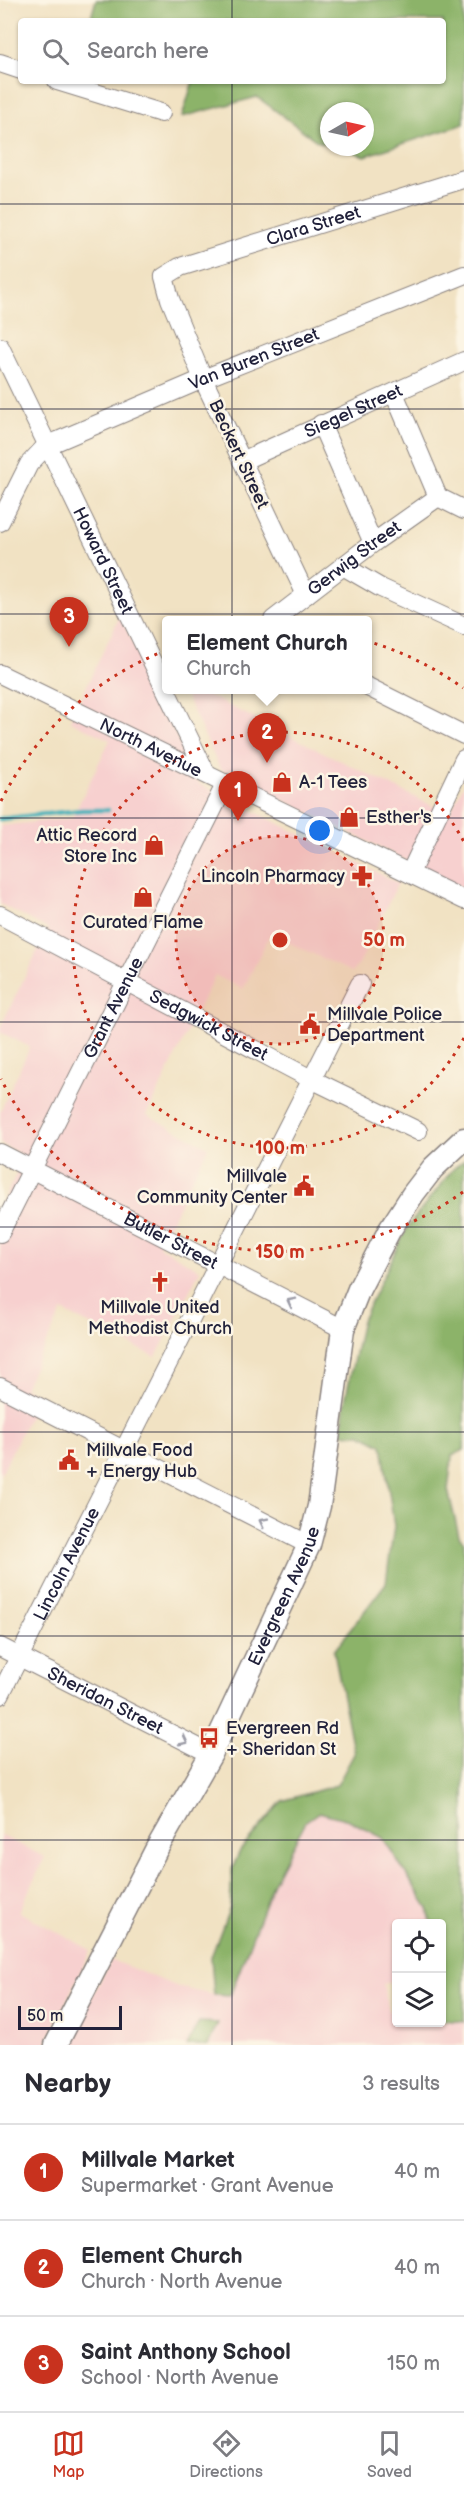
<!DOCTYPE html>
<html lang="en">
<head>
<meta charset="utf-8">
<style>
  body { margin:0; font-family:"Balsamiq Sans",sans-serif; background:#f7f7f7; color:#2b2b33 }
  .controls { position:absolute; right:18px; bottom:18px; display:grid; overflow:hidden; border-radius:6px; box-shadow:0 2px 4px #0004 }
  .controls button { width:54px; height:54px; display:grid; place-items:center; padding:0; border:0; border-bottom:2px solid #e1e1e2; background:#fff; color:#2b2b33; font:30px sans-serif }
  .compass { position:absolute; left:320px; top:102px; width:54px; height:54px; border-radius:50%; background:#fff; box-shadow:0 2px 4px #0004; rotate:81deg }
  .scale { position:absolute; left:18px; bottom:15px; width:104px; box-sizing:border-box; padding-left:6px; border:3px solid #22223b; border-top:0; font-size:16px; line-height:21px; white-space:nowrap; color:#22223b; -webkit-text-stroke:4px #fcf5e5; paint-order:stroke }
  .you { position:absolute; left:320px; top:831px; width:21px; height:21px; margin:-15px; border:4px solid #fff; border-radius:50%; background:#1a73e8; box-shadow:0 0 0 9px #1a73e833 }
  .badge { display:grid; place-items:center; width:39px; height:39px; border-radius:50%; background:#c8321e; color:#fff; font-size:20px; font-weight:700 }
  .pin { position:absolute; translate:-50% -50px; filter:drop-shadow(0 2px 3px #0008) }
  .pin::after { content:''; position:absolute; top:32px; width:21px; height:18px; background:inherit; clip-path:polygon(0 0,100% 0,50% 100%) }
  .popup { position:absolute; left:162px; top:616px; width:210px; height:78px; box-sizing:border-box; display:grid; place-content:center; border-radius:6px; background:#fff; filter:drop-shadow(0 2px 4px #0005); font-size:20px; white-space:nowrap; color:#7c7c81 }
  .popup b { font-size:22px; color:#2b2b33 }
  .popup::after { content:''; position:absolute; left:50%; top:100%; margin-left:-12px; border:12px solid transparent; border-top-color:#fff }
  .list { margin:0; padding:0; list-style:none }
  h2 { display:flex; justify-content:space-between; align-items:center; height:78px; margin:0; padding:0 24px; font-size:26px }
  h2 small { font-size:20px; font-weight:400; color:#7c7c81 }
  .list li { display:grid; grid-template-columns:39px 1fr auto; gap:18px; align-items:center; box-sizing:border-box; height:96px; padding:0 24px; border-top:2px solid #e1e1e2 }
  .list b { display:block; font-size:22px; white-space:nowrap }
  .list p { margin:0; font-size:20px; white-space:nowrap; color:#7c7c81 }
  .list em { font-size:20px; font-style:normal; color:#7c7c81 }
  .icon { flex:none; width:33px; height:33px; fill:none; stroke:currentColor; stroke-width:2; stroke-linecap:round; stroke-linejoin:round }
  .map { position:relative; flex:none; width:464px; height:2045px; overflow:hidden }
  .search { position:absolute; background:#fff; box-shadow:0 2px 4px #0004; left:18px; right:18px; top:18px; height:66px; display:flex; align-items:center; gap:15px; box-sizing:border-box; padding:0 21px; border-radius:6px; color:#7c7c81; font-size:22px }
  .sheet { height:366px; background:#fff }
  nav { display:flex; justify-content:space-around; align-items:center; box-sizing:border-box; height:84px; border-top:2px solid #e1e1e2; background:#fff; font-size:16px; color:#7c7c81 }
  nav a { display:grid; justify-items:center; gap:3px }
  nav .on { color:#c8321e }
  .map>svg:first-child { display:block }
</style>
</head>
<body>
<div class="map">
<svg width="464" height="2045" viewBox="0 0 464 2045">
  <rect width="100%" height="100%" fill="#fcf5e5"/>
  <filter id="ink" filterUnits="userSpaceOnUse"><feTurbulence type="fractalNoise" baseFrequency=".0167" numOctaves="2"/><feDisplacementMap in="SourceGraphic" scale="12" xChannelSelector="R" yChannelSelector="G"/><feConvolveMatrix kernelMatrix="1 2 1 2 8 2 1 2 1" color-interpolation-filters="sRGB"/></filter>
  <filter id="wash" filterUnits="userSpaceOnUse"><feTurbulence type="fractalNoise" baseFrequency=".008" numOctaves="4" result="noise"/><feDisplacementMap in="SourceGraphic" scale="24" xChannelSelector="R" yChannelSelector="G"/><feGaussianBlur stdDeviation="1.35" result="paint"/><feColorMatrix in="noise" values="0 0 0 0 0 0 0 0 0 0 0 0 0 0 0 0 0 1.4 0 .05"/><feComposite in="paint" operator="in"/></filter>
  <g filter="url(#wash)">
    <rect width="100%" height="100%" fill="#f1e2c3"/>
    <g fill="#f7d0cf">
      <polygon points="121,617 199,784 398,883 360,962 352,972 270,934 243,989 215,975 147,1115 208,1147 159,1246 200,1270 156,1357 62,1311 24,1388 39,1396 0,1476 0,1207 25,1157 0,1143 0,1112 30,1047 0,1032 0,1028 48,929 0,904 0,826 72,818 110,740 70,721 119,618"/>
      <polygon points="197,690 449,814 464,784 464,889 220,769 186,696"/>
      <polygon points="319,1812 349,1820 383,1838 428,1908 431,1923 396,1924 396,1981 383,1984 389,2011 396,2014 396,2022 464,2022 464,2045 208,2045 217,2024 199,2022 187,2045 67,2045 111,1960 181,1988 214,1995 230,1996 272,1885 306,1821"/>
      <polygon points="0,1835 45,1857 19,1912 91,1950 45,2045 0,2045"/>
    </g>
    <g fill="#8cb369" stroke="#576a52" stroke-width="1.5">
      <polygon points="96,0 464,0 464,124 365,156 336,147 365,147 365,111 329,111 329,145 317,141 257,97 182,117 193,81 443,81 443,21 90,21"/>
      <polygon points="464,1160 464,1450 452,1456 448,1490 459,1536 464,1542 464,2022 442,2020 442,1924 431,1923 428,1908 383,1838 349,1820 319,1812 306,1821 272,1885 230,1996 214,1995 211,1957 230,1907 232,1869 240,1851 282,1801 337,1785 354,1754 334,1651 386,1583 394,1526 382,1445 361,1434 342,1434 344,1406 362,1320 407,1228 453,1169"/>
      <polygon points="199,2022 218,2023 208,2045 187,2045"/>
    </g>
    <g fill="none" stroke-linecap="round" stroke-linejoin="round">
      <polyline stroke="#43b3bc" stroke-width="4.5" points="0,819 82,810 108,810"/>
    </g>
  </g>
  <g filter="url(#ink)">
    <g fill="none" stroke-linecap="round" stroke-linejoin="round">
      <g stroke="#8a827f" stroke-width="20">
        <g id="minor">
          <polyline points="0,63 21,70"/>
          <polyline points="57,81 161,113"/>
          <path id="s1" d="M0 347 206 773"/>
          <polyline points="394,393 438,497 464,510"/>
          <polyline points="321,424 373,543"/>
          <path id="s2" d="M242 461 464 361"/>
          <path id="s3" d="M0 522 29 464 46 446 203 379 464 275"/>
          <polyline points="343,566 381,588 464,626"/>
          <path id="s4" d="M306 595 203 379 170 299 164 277 180 267 464 179"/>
          <path id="s5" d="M273 620 373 543 438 497"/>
          <path id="s6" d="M0 674 464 900"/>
          <polyline points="368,687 464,735"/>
          <polyline points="410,873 464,759"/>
          <path id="s7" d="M0 915 311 1079 418 1131"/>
          <path id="s8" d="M0 1153 343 1329"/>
          <path id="s9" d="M0 1233 226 783"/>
          <polyline points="0,1387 309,1545"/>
          <path id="s10" d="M0 1647 211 1754"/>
          <path id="s11" d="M0 1695 360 984"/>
        </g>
      </g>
      <g stroke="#8a827f" stroke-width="25">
        <g id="major">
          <path id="s12" d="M56 2045 156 1850 211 1754 309 1545 319 1506 343 1329 359 1289 389 1231 413 1194 433 1168 464 1139"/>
        </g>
      </g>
      <use href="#minor" stroke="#fff" stroke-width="18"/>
      <use href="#major" stroke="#fff" stroke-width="22"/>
    </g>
    <defs><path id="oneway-chevron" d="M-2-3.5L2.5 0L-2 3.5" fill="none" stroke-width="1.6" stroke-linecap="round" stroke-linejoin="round" transform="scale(1.5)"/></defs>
    <g stroke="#9c9ca7">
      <use href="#oneway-chevron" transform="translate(291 1302) rotate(-153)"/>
      <use href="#oneway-chevron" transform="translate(263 1522) rotate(-153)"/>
      <use href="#oneway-chevron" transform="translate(184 1741) rotate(27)"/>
    </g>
  </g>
  <path fill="none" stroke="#22223b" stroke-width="1.5" stroke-opacity="0.55" d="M232 0V21M232 81V2045M0 204H464M0 409H464M0 614H464M0 818H464M0 1022H464M0 1227H464M0 1432H464M0 1636H464M0 1840H464"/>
  <circle cx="280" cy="940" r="104" fill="#c8321e" fill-opacity=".12"/>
  <g fill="none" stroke="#c8321e" stroke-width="3" stroke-dasharray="3 6">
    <circle cx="280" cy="940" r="104"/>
    <path d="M464 1038A208 208 0 1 1 464 842"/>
    <path d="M463 1192A312 312 0 0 1 1 1079M1 801A312 312 0 0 1 463 688"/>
  </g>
  <defs>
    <g id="shop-bare" transform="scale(1.62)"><path d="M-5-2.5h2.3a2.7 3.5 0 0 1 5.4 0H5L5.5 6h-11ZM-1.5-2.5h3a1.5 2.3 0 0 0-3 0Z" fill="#c8321e" stroke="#fcf5e5" stroke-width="2.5" paint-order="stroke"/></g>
    <g id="pharmacy-bare" transform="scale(1.62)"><path d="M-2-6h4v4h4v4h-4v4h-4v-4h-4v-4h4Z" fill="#c8321e" stroke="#fcf5e5" stroke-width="2.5" paint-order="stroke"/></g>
    <g id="civic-bare" transform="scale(1.62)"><path d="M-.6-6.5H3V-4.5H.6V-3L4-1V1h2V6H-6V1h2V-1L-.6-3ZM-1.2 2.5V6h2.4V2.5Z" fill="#c8321e" stroke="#fcf5e5" stroke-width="2.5" paint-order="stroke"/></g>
    <g id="church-bare" transform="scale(1.62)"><path d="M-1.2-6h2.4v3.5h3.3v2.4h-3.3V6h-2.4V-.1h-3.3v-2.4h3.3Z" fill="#c8321e" stroke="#fcf5e5" stroke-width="2.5" paint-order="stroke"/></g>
    <g id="bus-bare" transform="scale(1.62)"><path d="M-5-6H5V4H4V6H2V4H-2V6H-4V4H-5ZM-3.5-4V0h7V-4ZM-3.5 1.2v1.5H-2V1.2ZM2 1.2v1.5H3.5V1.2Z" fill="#c8321e" stroke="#fcf5e5" stroke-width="2.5" paint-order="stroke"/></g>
  </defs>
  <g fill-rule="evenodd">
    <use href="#shop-bare" x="282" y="782"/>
    <use href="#shop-bare" x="349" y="817"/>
    <use href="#shop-bare" x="154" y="845"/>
    <use href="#pharmacy-bare" x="362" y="876"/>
    <use href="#shop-bare" x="143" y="897"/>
    <use href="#civic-bare" x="310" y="1024"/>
    <use href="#civic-bare" x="304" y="1186"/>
    <use href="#church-bare" x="160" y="1282"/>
    <use href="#civic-bare" x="69" y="1460"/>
    <use href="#bus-bare" x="209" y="1738"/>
  </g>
  <g text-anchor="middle" stroke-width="5" stroke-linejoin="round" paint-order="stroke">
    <g font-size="18" fill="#22223b" stroke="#fcf5e5">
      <text dy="6" stroke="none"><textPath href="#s4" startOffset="507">Clara Street</textPath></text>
      <text dy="6" stroke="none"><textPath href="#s3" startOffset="315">Van Buren Street</textPath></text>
      <text dy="6" stroke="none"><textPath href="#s2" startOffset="122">Siegel Street</textPath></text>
      <text transform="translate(239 454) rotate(65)" y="6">Beckert Street</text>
      <text dy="6" stroke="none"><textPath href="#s5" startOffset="102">Gerwig Street</textPath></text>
      <text dy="6" stroke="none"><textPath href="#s1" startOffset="237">Howard Street</textPath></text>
      <text dy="6" stroke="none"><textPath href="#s6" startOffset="168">North Avenue</textPath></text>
      <text dy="6" stroke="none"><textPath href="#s9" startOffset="252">Grant Avenue</textPath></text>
      <text dy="6" stroke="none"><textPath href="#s7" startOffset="236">Sedgwick Street</textPath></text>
      <text dy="6" stroke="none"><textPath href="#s8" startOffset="192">Butler Street</textPath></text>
      <text dy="6" stroke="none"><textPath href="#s11" startOffset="147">Lincoln Avenue</textPath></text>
      <text dy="6" stroke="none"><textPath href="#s12" startOffset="504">Evergreen Avenue</textPath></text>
      <text dy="6" stroke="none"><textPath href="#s10" startOffset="118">Sheridan Street</textPath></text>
    </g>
    <g font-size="18" fill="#22223b" stroke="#fcf5e5" text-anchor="start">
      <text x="299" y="788">A-1 Tees</text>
      <text x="366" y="823">Esther's</text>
      <text x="137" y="841" text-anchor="end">Attic Record<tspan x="137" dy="21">Store Inc</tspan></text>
      <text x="345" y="882" text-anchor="end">Lincoln Pharmacy</text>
      <text x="143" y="928" text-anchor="middle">Curated Flame</text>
      <text x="327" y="1020">Millvale Police<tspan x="327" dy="21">Department</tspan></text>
      <text x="287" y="1182" text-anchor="end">Millvale<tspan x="287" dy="21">Community Center</tspan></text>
      <text x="160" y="1313" text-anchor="middle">Millvale United<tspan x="160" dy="21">Methodist Church</tspan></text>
      <text x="86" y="1456">Millvale Food<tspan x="86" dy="21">+ Energy Hub</tspan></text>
      <text x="226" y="1734">Evergreen Rd<tspan x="226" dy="21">+ Sheridan St</tspan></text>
    </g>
  </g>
  <circle cx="280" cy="940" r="9" fill="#c8321e" stroke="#fcf5e5" stroke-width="3"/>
  <g font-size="18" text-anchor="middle" font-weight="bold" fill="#c8321e" stroke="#fcf5e5" stroke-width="5" stroke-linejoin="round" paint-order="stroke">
    <text x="384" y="946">50 m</text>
    <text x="280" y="1154">100 m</text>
    <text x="280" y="1258">150 m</text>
  </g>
</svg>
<div class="controls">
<button><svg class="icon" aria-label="locate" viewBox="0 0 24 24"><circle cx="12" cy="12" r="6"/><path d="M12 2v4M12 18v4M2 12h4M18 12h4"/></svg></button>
<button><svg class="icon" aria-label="layers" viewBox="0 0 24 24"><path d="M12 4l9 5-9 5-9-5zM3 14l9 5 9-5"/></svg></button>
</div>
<svg class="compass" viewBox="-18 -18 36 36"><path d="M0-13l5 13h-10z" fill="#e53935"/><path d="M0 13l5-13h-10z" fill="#7c7c81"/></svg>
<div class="scale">50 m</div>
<div class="you"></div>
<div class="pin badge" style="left:238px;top:821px">1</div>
<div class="pin badge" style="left:267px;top:763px">2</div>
<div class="popup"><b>Element Church</b>Church</div>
<div class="pin badge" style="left:69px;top:647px">3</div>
<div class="search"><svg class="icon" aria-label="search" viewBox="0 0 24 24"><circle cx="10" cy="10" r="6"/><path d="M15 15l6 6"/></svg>Search here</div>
</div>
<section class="sheet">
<h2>Nearby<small>3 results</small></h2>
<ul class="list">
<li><span class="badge">1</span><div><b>Millvale Market</b><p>Supermarket · Grant Avenue</p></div><em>40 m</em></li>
<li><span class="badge">2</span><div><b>Element Church</b><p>Church · North Avenue</p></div><em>40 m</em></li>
<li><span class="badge">3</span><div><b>Saint Anthony School</b><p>School · North Avenue</p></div><em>150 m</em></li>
</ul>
</section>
<nav>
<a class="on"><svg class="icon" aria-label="map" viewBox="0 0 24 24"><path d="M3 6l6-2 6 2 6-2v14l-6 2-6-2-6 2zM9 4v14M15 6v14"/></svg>Map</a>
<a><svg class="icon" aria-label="directions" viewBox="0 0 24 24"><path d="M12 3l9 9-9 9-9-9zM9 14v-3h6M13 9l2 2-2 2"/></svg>Directions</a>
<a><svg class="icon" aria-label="saved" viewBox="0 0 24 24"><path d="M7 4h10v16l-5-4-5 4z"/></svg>Saved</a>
</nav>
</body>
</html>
